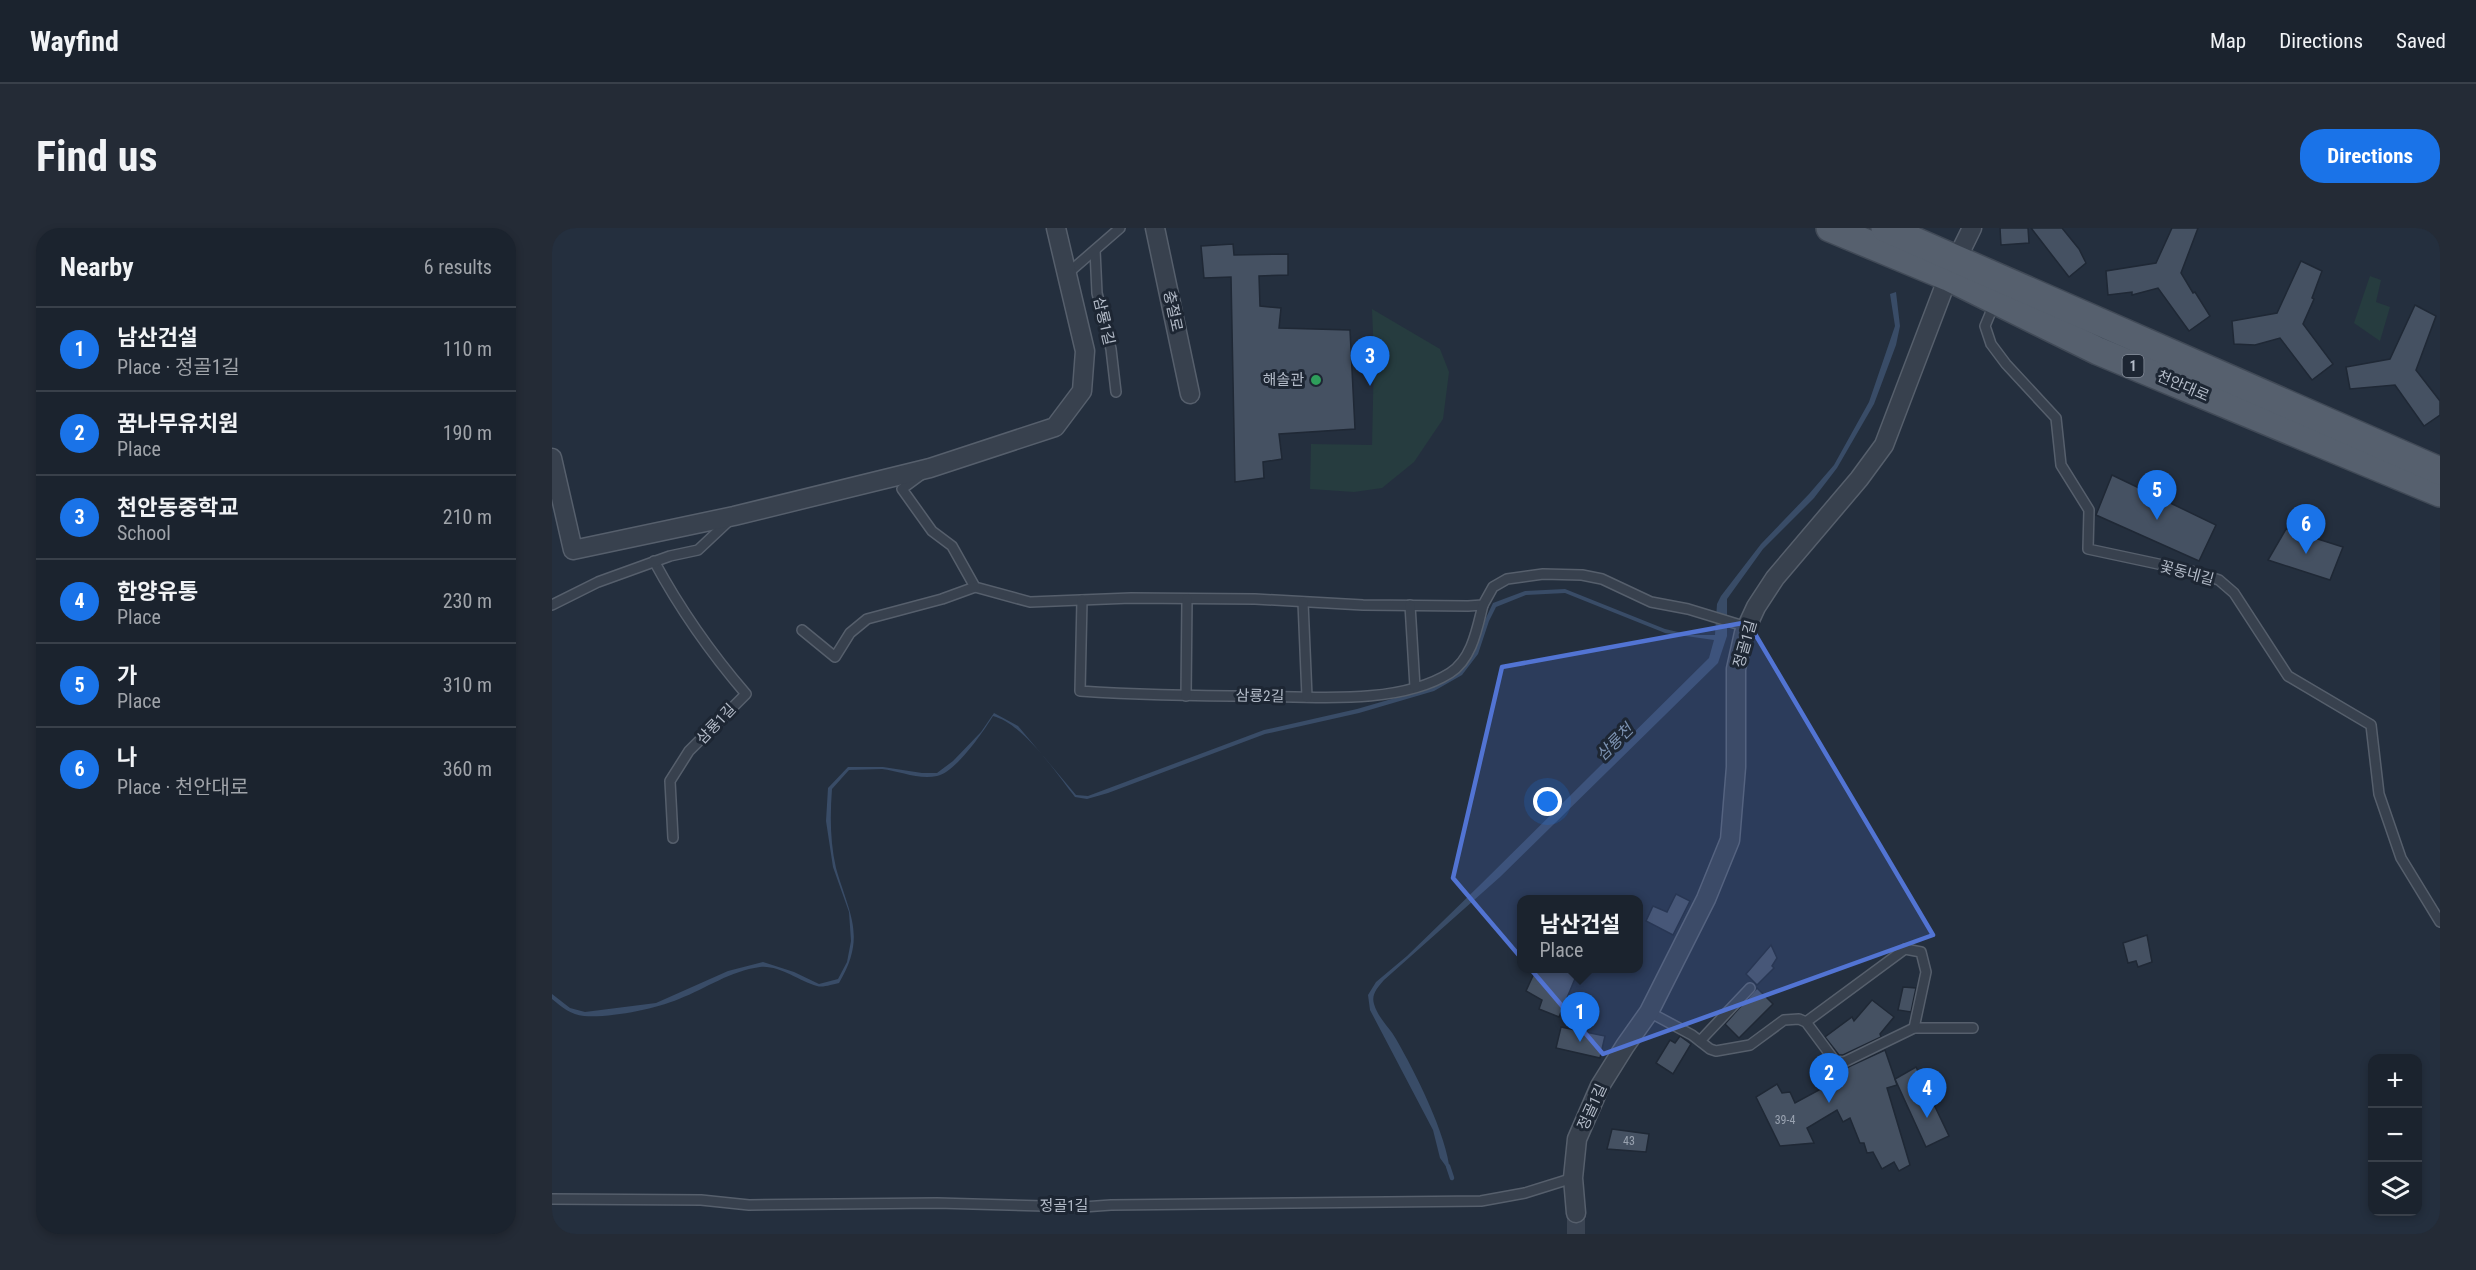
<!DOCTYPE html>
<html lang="en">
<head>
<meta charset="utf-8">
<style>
  body { margin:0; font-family:"Roboto Condensed","Noto Sans KR",sans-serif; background:#242b36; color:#f1f3f6 }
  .controls { position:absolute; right:18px; bottom:18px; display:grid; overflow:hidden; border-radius:12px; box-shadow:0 3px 9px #0003 }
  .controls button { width:54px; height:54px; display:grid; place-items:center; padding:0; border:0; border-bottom:2px solid #39404a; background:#1b232e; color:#f1f3f6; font:30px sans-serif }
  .you { position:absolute; left:996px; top:574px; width:21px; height:21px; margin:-15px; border:4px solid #fff; border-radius:50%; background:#1a73e8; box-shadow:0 0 0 9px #1a73e833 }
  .badge { display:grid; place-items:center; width:39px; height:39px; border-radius:50%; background:#1a73e8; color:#fff; font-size:20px; font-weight:700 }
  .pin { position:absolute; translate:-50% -50px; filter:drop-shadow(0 2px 3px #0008) }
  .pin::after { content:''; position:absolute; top:32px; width:21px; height:18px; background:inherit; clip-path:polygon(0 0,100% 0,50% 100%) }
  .popup { position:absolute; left:965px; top:667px; width:126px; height:78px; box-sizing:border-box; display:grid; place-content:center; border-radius:12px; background:#1b232e; filter:drop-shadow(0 2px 4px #0005); font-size:20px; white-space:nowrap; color:#a0a4aa }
  .popup b { font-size:22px; color:#f1f3f6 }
  .popup::after { content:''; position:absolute; left:50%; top:100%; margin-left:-12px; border:12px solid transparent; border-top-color:#1b232e }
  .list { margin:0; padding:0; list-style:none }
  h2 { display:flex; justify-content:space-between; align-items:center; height:78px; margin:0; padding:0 24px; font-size:26px }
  h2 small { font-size:20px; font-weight:400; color:#a0a4aa }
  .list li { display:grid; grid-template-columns:39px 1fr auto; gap:18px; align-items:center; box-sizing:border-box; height:84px; padding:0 24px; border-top:2px solid #39404a }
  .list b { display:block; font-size:22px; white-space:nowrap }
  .list p { margin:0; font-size:20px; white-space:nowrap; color:#a0a4aa }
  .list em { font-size:20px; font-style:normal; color:#a0a4aa }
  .icon { flex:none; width:33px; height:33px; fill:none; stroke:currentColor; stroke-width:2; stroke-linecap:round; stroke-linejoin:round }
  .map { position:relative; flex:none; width:1888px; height:1006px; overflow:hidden; border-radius:24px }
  header { display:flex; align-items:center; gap:36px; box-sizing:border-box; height:84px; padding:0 30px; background:#1b232e; border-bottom:2px solid #39404a }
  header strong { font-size:28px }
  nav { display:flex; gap:33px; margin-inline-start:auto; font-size:21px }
  .intro { display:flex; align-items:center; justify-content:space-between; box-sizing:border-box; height:144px; padding:0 36px }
  h1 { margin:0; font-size:42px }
  .button { padding:15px 27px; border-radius:24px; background:#1a73e8; color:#fff; font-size:21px; font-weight:700 }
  main { display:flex; gap:36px; padding:0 36px }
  aside { flex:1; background:#1b232e; border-radius:24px; box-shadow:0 3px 9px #0003 }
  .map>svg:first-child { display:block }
</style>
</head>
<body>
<header>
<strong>Wayfind</strong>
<nav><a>Map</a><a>Directions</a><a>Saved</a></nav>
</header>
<div class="intro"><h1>Find us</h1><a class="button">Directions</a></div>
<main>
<aside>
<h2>Nearby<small>6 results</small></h2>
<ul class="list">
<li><span class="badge">1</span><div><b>남산건설</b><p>Place · 정골1길</p></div><em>110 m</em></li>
<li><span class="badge">2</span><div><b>꿈나무유치원</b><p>Place</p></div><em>190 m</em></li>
<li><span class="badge">3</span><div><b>천안동중학교</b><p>School</p></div><em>210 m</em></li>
<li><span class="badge">4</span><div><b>한양유통</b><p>Place</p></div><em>230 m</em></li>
<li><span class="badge">5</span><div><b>가</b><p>Place</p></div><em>310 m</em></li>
<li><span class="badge">6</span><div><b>나</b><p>Place · 천안대로</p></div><em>360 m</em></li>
</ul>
</aside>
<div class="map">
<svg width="1888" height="1006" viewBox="0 0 1888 1006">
  <rect width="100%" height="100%" fill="#242f3e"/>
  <g fill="#263c3f">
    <polygon points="1818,48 1829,52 1824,74 1838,79 1828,113 1802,95"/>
    <polygon points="820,81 888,121 897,144 891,191 862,234 830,260 802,264 758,261 759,216 820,217 822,128"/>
  </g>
  <path fill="#394c67" d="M1344 64 1348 98 1344 117 1322 176 1285 240 1262 270 1211 321 1175 371V408L1166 435 948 649 832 752C826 759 819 766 822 776 826 790 838 800 844 811 863 844 895 907 898 944L888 930 881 902 818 782 816 767 824 754 855 728 927 658 1157 430 1162 412 1113 405 1013 365 974 367 944 379 937 393 926 426 910 447 882 463 807 485 713 506 556 565 535 571 523 569C504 545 472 496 441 488 431 504 404 544 385 548 367 552 347 543 330 541 319 541 308 542 297 542L280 561C278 587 278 614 284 640 297 686 315 708 287 755 281 756 271 760 265 758 247 753 227 737 208 739 178 743 155 760 127 771 103 781 59 790 32 788 19 787 10 779 0 771V766L18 780 33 784 104 775 176 743 211 734 242 744 267 756 286 751 295 734 299 713 297 684 281 639 274 593 276 560 296 539H331L370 545H385L401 533 429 504 442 485 466 498 524 567 536 568 712 502 805 481 881 459 907 444 922 425 933 392 941 375 973 363 1013 361 1113 401 1139 407H1163L1165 376 1169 368 1209 316 1257 266 1282 237 1317 174 1343 98 1338 66Z"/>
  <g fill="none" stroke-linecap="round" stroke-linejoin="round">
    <polyline stroke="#394c67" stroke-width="4.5" points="896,938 900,950"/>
  </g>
  <g fill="#455162" stroke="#1f2835" stroke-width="1.5">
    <polygon points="1448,0 1476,0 1477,15 1449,17"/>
    <polygon points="1479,0 1510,0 1527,21 1534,35 1517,49"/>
    <polygon points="1620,0 1646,0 1629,45 1641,65 1643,64 1658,88 1637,103 1606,60 1580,67 1580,64 1556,67 1554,43 1604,35"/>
    <polygon points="681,16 682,27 736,26 736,47 707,48 708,78 729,80 727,100 798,102 803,201 727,206 730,231 711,234 712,250 683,254 679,49 652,50 649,18"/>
    <polygon points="1749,33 1770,43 1760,70 1762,71 1751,96 1781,136 1760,152 1728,110 1703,117 1682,116 1680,93 1725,85"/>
    <polygon points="1863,77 1884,88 1864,142 1888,173 1888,187 1872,198 1843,157 1798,161 1794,139 1838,131"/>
    <polygon points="1560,247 1664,297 1647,333 1544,287"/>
    <polygon points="1734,301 1791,319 1778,352 1716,332"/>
    <polygon points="1124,666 1138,673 1121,707 1094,693 1101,678 1115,684"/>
    <polygon points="1595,707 1600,734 1586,739 1584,733 1576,735 1571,715"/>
    <polygon points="1219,717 1225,730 1220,738 1222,740 1205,757 1194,746"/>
    <polygon points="984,741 1027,741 1007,789 987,781 990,772 974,763"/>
    <polygon points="1351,759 1364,760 1359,784 1346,782"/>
    <polygon points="1205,760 1221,776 1187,810 1173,796"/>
    <polygon points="1320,772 1342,789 1328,806 1329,809 1291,827 1287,827 1273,809 1300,789 1302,793"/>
    <polygon points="1009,799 1053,808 1048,830 1004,820"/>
    <polygon points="1128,808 1139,816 1121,846 1104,835 1118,812 1123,815"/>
    <polygon points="1333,822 1345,857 1335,860 1358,937 1347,943 1342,934 1330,941 1321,924 1315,925 1312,915 1308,915 1298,890 1291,894 1285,882 1255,900 1262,915 1228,918 1204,869 1225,856 1230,865 1238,864 1243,875 1293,848 1291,843 1294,840"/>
    <polygon points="1364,839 1397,908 1374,919 1343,851"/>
    <polygon points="1060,901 1097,906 1094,924 1055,921"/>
  </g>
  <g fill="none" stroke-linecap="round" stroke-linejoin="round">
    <polyline stroke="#3a4453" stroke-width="18" stroke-dasharray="18 9" stroke-linecap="butt" points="1024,1006 1024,985"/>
    <g stroke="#565f6c" stroke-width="12">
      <g id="lane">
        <polyline points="543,22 545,65 559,121 564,164"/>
        <polyline points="515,46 568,0"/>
        <polyline points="1443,74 1433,98 1439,116 1454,136 1504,190 1509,237 1537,282 1536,321 1639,343 1667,352 1682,365 1736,448 1819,497 1827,566 1849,630 1888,694"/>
        <polyline points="369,247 350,261 380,303 400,318 423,359 478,374 579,370 703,371 811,377 916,378 931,377 941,359 955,351 991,346 1030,347 1050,351 1099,374 1136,381 1195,399"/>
        <path d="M102 333C129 383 157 423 194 466L137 523 118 553 121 610"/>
        <path d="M530 372 528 463C587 467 646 468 705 468 764 469 847 477 898 445 920 431 925 401 931 377"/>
        <polyline points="751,374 755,469"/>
        <polyline points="0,377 46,354 118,328 146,322 179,291"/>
        <polyline points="858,377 863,459"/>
        <polyline points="250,402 283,429 298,405 315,391 390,371 423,359"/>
        <polyline points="634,468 635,371"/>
        <polyline points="1097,784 1140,807 1158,821 1164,823 1198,817 1232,792 1247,791 1254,794 1283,833 1292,834 1362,800 1421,800"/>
        <polyline points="1254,794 1353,721 1369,724 1374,744 1362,800"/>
        <polyline points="1148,813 1198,760"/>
        <polyline points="0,971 149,972 197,977 385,975 531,979 559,977 929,973 973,965 1021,950"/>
      </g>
    </g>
    <g stroke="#565f6c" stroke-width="21">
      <g id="street">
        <polyline points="603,0 638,166"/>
        <polyline points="0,230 21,322 182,288 378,240 503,199 530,163 533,123 504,0"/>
        <polyline points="1024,985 1021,950 1025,911 1048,858 1073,818 1097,784 1154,671 1178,612 1184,539 1184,441 1192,405 1204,379 1223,350 1307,251 1332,217 1396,49 1420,0"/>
      </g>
    </g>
    <g stroke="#414a57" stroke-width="30">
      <g id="primary">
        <polyline points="1278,0 1396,49 1546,123 1888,265"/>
        <polyline points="1333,0 1888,243"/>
      </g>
    </g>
    <use href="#lane" stroke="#38414e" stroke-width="9"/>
    <use href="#street" stroke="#38414e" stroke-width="18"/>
    <use href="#primary" stroke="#56606e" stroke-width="27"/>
  </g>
  <path fill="#5274d3" fill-opacity="0.2" stroke="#5274d3" stroke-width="4.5" stroke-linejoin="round" d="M1196 394 1381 707 1051 826 901 650 950 439Z"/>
  <circle fill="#2e9e5b" stroke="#1d2633" stroke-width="2" cx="764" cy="152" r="6"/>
  <g text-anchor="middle" stroke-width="6" stroke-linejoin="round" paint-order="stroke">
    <g font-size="12" fill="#98a1af">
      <text x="1233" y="896">39-4</text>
      <text x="1077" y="917">43</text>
    </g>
    <rect fill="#1d2633" stroke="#878f9c" stroke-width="1.5" x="1570.5" y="127" width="21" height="22" rx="4.5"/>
    <g font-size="14" font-weight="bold" fill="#b4bcc9">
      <text x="1581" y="143">1</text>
    </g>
    <g font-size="15" fill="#b4bcc9" stroke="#1d2633">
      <text transform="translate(621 83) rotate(78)" y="5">충절로</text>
      <text transform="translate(552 93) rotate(77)" y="5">삼룡1길</text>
      <text transform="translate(1631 158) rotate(23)" y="5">천안대로</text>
      <text transform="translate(1635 345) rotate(15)" y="5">꽃동네길</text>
      <text transform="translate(1193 416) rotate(-74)" y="5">정골1길</text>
      <text transform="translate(708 468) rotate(1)" y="5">삼룡2길</text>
      <text transform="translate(164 496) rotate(-46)" y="5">삼룡1길</text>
      <text transform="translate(1040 879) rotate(-65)" y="5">정골1길</text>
      <text x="512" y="983">정골1길</text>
    </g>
    <g font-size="15" fill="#b4bcc9" stroke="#1d2633" text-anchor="end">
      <text x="752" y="157">해솔관</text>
    </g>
    <g font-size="16" font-style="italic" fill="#7c92b1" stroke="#1d2633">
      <text transform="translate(1062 514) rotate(-45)" y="6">삼룡천</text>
    </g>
  </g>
</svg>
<div class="controls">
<button>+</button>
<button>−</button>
<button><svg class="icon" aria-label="layers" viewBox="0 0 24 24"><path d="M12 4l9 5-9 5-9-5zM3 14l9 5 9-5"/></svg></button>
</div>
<div class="you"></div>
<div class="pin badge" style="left:1028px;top:814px">1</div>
<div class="popup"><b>남산건설</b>Place</div>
<div class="pin badge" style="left:1277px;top:875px">2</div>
<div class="pin badge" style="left:818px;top:158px">3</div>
<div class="pin badge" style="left:1375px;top:890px">4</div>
<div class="pin badge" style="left:1605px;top:292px">5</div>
<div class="pin badge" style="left:1754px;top:326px">6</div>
</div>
</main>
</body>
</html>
